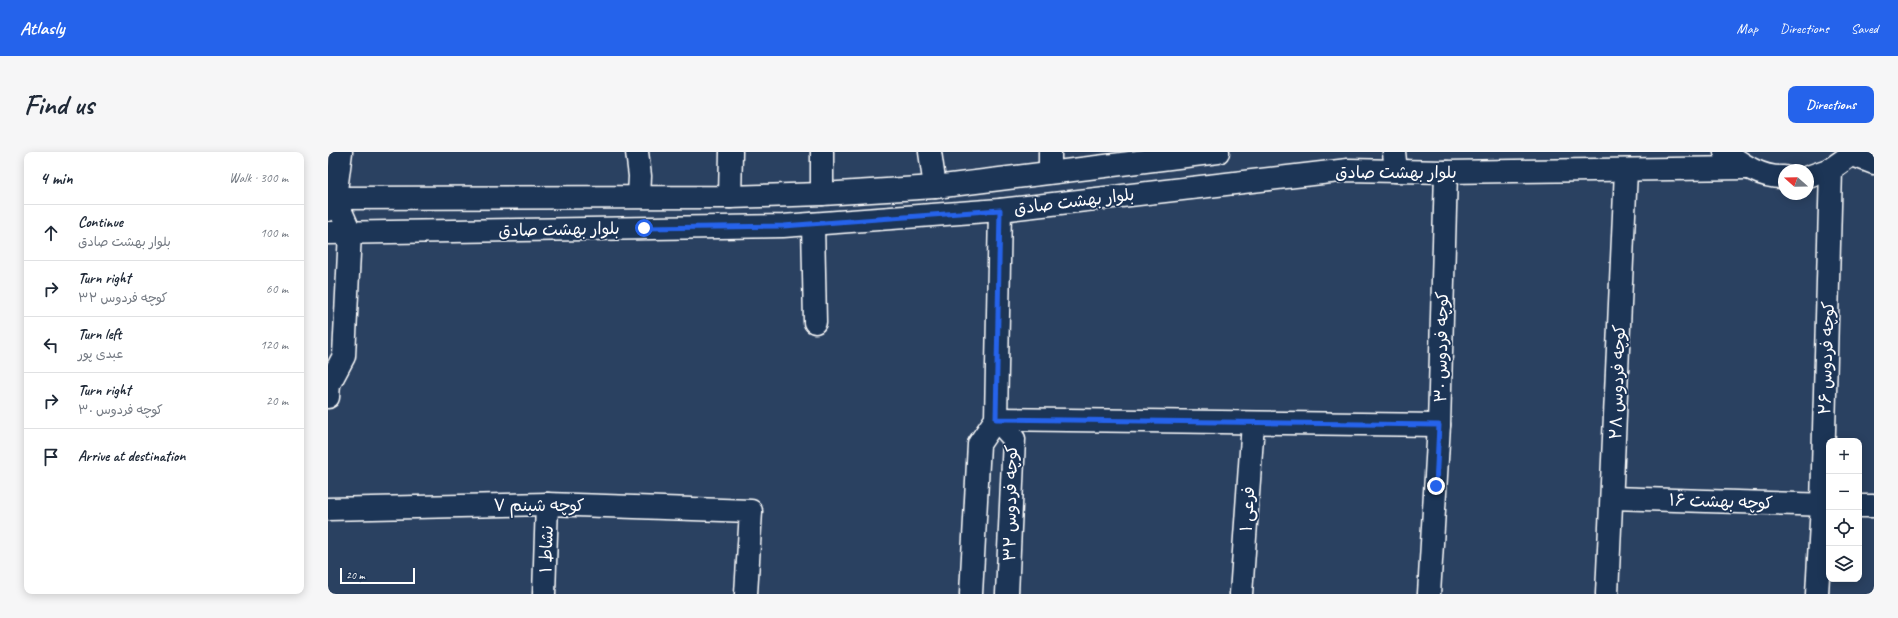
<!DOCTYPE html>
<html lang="en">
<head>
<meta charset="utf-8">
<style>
  body { margin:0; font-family:Caveat,"Playpen Sans Arabic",sans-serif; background:#f6f6f7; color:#1f2937 }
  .controls { position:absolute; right:12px; bottom:12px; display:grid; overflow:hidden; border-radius:8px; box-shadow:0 2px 10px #0003 }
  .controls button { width:36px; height:36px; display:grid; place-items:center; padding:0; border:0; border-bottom:1px solid #e0e1e3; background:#fff; color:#1f2937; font:20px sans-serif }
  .compass { position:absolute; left:1450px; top:12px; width:36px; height:36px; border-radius:50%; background:#fff; box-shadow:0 2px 10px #0003; rotate:290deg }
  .scale { position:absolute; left:12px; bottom:10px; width:75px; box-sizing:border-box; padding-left:4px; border:2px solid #fff; border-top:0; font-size:11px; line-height:14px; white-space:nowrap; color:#fff; -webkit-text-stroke:3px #1d3557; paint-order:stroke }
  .stop { position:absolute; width:12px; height:12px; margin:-9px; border:3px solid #2563eb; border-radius:50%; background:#fff }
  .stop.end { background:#2563eb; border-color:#fff; box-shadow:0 1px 4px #0008 }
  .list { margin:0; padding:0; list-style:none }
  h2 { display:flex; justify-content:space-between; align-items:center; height:52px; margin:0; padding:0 16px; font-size:17px }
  h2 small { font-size:13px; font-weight:400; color:#747a83 }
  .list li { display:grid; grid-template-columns:26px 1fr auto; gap:12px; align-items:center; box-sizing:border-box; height:56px; padding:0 16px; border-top:1px solid #e0e1e3 }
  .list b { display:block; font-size:15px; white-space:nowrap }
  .list p { margin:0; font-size:13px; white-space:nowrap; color:#747a83 }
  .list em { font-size:13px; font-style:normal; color:#747a83 }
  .icon { flex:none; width:22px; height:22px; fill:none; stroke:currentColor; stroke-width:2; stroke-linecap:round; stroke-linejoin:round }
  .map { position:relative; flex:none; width:1546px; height:442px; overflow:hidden; border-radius:8px }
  header { display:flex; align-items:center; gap:24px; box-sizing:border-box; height:56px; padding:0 20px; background:#2563eb; color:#fff }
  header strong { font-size:19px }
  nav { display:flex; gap:22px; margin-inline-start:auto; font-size:14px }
  .intro { display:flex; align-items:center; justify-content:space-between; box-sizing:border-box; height:96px; padding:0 24px }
  h1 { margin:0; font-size:28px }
  .button { padding:10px 18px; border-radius:8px; background:#2563eb; color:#fff; font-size:14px; font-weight:700 }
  main { display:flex; gap:24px; padding:0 24px }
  aside { flex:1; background:#fff; border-radius:8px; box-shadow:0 2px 10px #0003 }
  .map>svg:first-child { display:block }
</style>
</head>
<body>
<header>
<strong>Atlasly</strong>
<nav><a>Map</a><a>Directions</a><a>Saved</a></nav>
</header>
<div class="intro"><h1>Find us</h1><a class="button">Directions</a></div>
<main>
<aside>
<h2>4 min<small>Walk · 300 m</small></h2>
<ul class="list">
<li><svg class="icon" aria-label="ahead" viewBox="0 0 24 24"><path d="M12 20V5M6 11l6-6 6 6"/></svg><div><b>Continue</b><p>بلوار بهشت صادق</p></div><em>100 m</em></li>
<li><svg class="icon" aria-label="right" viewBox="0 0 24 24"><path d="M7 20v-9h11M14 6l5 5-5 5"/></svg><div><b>Turn right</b><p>کوچه فردوس ۳۲</p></div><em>60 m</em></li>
<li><svg class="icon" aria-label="left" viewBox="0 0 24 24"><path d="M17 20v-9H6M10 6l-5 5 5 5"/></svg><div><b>Turn left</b><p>عبدی پور</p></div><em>120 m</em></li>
<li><svg class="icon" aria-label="right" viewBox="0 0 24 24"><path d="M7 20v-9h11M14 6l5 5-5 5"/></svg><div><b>Turn right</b><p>کوچه فردوس ۳۰</p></div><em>20 m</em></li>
<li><svg class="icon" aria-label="arrive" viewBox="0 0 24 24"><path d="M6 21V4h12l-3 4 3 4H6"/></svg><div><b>Arrive at destination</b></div></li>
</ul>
</aside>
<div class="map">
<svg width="1546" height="442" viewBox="0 0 1546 442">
  <rect width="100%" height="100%" fill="#2a4161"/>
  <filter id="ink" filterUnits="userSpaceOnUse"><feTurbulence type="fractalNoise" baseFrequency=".025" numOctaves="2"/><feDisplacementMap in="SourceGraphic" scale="8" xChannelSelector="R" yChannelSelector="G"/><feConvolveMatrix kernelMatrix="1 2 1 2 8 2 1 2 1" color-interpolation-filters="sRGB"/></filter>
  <g filter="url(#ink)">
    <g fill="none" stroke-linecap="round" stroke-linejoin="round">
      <g stroke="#fff" stroke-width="25">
        <g id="street">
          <polyline points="309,0 312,24 311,44"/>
          <polyline points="494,0 494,42"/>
          <polyline points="602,0 607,35"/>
          <polyline points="722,0 722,20"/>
          <polyline points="402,45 403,0"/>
          <polyline points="485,72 487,170"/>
          <polyline points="668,267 1111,273"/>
          <polyline points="668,267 686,287 679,442"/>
          <polyline points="1284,346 1501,353"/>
          <polyline points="1531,354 1546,354"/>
          <polyline points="0,357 219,352 423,359 418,442"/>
          <polyline points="216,442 219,352"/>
          <polyline points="643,442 651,292 668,267 672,58"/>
          <polyline points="913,442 925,271"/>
          <polyline points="1101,442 1111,273 1118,20"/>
          <polyline points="1279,442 1298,18"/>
          <polyline points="1489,442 1494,353 1503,17"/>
        </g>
      </g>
      <g stroke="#fff" stroke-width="25">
        <g id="secondary">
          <polyline points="1066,0 1068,19"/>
          <path d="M1397 0C1415 13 1433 26 1456 25"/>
          <polyline points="1525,3 1546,11"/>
          <polyline points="1480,25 1503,17 1527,0"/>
          <polyline points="0,46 402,45 494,42 607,35 890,0"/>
          <polyline points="0,58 7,46 13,0"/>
          <polyline points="0,81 455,74 672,58 1020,18 1118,20 1419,16"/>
          <polyline points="0,245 1,232 16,204 22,80 7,46"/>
        </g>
      </g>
      <use href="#street" stroke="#1d3557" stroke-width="22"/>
      <use href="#secondary" stroke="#1d3557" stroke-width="22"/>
    </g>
  </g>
  <g fill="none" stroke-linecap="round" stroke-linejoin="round" filter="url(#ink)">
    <polyline stroke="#2563eb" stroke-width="5" points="316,76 455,74 672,58 668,267 1111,273 1108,334"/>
  </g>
  <g text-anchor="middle" stroke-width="3.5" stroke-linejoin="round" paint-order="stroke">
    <g font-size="17" fill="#fff" stroke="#1d3557">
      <text x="1068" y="26">بلوار بهشت صادق</text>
      <text transform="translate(746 49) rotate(-7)" y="6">بلوار بهشت صادق</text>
      <text transform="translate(231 77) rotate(-1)" y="6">بلوار بهشت صادق</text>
      <text transform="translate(1113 195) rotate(-89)" y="6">کوچه فردوس ۳۰</text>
      <text transform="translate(1498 206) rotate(-88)" y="6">کوچه فردوس ۲۶</text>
      <text transform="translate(1289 230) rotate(-88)" y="6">کوچه فردوس ۲۸</text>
      <text transform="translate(1393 349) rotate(2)" y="6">کوچه بهشت ۱۶</text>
      <text transform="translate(682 351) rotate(-89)" y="6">کوچه فردوس ۳۲</text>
      <text x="211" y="359">کوچه شبنم ۷</text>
      <text transform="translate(919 357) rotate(-86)" y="6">فرعی ۱</text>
      <text transform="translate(218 397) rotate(-88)" y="6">نشاط ۱</text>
    </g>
  </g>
</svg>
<div class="controls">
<button>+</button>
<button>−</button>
<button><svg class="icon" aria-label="locate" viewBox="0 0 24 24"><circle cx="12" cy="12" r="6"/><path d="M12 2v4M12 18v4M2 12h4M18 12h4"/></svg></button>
<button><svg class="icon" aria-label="layers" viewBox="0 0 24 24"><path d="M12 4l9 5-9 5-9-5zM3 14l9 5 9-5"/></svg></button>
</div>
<svg class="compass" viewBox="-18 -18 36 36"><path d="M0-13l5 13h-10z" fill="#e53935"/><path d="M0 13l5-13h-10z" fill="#747a83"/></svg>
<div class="scale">20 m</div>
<div class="stop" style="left:316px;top:76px"></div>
<div class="stop end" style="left:1108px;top:334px"></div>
</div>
</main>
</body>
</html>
